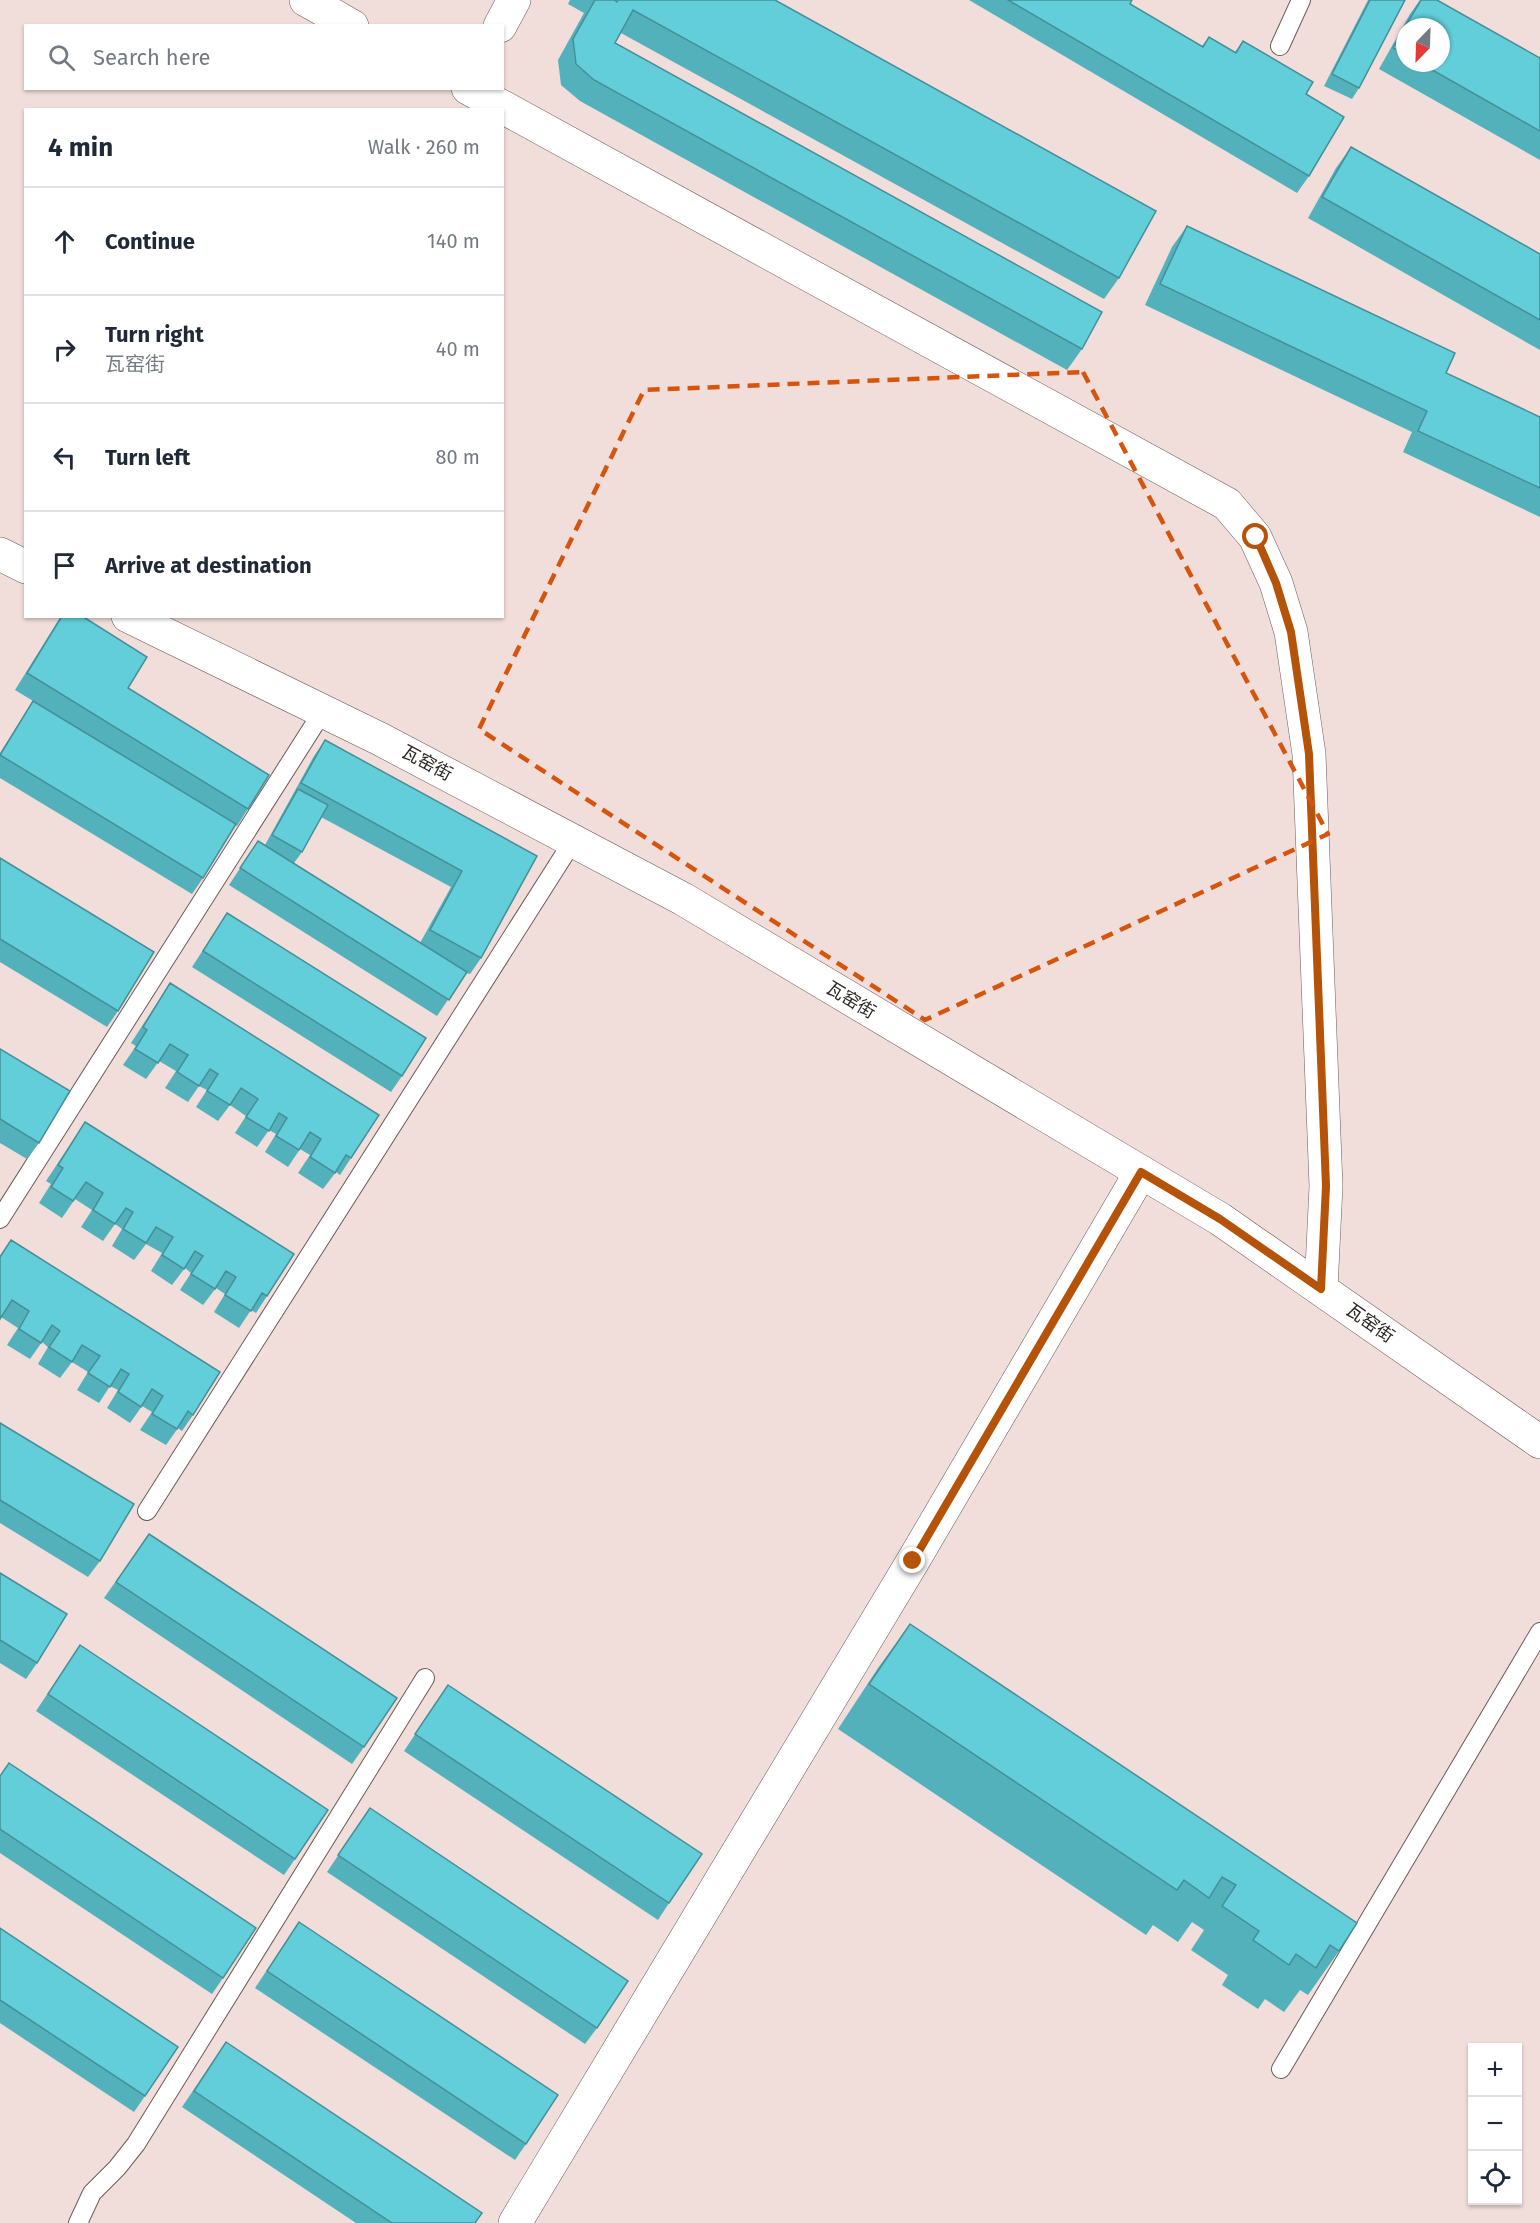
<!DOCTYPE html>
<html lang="en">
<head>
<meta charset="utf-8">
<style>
  body { margin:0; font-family:"Fira Sans","Noto Sans SC",sans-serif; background:#f2f2f3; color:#1f2937 }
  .controls { position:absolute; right:18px; bottom:18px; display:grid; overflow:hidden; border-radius:0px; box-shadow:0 2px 4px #0004 }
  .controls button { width:54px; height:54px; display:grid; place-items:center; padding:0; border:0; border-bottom:2px solid #e0e1e3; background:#fff; color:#1f2937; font:30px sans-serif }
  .compass { position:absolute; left:1396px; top:18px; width:54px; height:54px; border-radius:50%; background:#fff; box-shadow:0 2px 4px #0004; rotate:203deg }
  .stop { position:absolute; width:18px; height:18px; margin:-14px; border:4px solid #b45309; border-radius:50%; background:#fff }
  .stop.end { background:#b45309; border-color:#fff; box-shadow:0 2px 6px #0008 }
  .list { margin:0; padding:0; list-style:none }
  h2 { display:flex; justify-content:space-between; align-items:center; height:78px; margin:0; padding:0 24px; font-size:26px }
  h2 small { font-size:20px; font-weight:400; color:#747a83 }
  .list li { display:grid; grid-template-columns:39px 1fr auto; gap:18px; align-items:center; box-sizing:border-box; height:108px; padding:0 24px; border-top:2px solid #e0e1e3 }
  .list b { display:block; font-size:22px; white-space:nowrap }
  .list p { margin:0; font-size:20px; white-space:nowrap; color:#747a83 }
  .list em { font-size:20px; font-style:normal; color:#747a83 }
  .icon { flex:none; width:33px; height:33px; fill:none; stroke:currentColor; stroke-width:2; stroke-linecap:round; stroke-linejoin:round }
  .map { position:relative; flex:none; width:1540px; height:2223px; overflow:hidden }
  .search { position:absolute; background:#fff; box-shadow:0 2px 4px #0004; left:24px; top:24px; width:480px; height:66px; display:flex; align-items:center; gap:15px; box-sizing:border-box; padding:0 21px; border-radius:0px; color:#747a83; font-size:22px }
  .panel { position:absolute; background:#fff; box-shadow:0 2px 4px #0004; left:24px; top:108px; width:480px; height:510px; border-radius:0px }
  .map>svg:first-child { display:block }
</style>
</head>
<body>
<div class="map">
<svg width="1540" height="2223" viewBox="0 0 1540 2223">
  <rect width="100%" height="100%" fill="#f1ddd9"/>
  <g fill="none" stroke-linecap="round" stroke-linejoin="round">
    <g stroke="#6c5c58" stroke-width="20">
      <g id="lane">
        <polyline points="1280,46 1301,0"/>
        <polyline points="0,1219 323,711"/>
        <polyline points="147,1511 573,841"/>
        <polyline points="1281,2069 1540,1632"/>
        <polyline points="78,2223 92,2193 117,2168 136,2144 425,1678"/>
      </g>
    </g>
    <g stroke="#6c5c58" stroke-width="34">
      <g id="street">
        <polyline points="306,0 352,26"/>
        <polyline points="500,26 514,0"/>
        <polyline points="468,88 1227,504 1255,537 1276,583 1291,632 1309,754 1326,1186 1321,1289"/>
        <polyline points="0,554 26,567"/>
        <polyline points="128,616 380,739 683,899 1220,1219 1540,1442"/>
        <polyline points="515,2223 913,1561 1141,1172"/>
      </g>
    </g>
    <use href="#lane" stroke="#fff" stroke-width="18"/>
    <use href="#street" stroke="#fff" stroke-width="33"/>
  </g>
  <g fill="#53b1bb" fill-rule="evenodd">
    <polygon points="570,0 775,0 1119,278 1104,299 621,33 615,43 1082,349 1067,370 580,101 561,85 558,60 584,13 568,4"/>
    <polygon points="969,0 1132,0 1130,4 1202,46 1209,37 1235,52 1243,41 1306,94 1309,176 1297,193"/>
    <polygon points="1368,0 1405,0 1359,88 1352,99 1324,86"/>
    <path d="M1420 0H1437L1540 58V160L1379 69 1410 14ZM1405 27 1441 63H1405Z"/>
    <polygon points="1351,147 1540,254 1540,350 1308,218 1336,168"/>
    <polygon points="1187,226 1446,373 1540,417 1540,517 1403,452 1412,432 1145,305 1172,247"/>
    <polygon points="61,616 82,616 128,688 248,809 237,826 235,825 203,878 192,894 0,778 0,753 22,718 33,701 119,753 15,690"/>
    <path d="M325 740 537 856 481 958 470 974 466 973 437 1016 229 885 258 841 265 845 314 756ZM321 817 451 887 420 943 294 863 302 852Z"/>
    <polygon points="0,858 118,1011 107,1027 0,962"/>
    <polygon points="227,913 402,1076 391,1092 192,967"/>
    <polygon points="170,983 351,1158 340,1175 336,1172 323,1189 298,1173 310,1155 300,1149 288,1167 265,1152 276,1134 269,1130 257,1147 235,1133 246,1116 230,1105 218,1121 196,1107 207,1090 199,1086 188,1102 165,1088 176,1071 159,1061 146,1079 123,1065 136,1046 131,1043"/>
    <polygon points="0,1049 39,1143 27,1159 0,1143"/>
    <polygon points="85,1122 267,1296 256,1313 251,1310 239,1328 214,1312 225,1294 216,1288 203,1305 180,1290 191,1273 185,1268 172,1285 151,1271 162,1253 146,1244 134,1260 112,1246 122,1229 115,1224 103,1241 81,1227 92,1210 75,1199 62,1218 39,1203 51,1184 46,1181"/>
    <polygon points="11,1240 193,1415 182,1431 178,1428 166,1445 140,1430 152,1412 142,1406 130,1423 107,1408 118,1390 110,1386 99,1403 77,1390 88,1372 72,1362 60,1378 38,1364 48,1347 42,1342 30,1359 7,1345 18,1328 1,1317 0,1319 0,1256"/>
    <polygon points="0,1423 100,1561 88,1577 0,1523"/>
    <polygon points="149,1534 364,1747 352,1764 104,1598"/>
    <polygon points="0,1573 37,1663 26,1679 0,1663"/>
    <polygon points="910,1624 1339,1951 1308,1995 1300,1990 1284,2012 1265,1999 1258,2009 1222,1985 1228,1975 1191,1950 1204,1930 1192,1922 1178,1942 1153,1925 1146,1935 838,1729 878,1668"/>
    <polygon points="80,1645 295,1859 284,1875 36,1711"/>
    <polygon points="448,1685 669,1903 658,1920 404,1751"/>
    <polygon points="0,1776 223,1978 212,1994 0,1853"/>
    <polygon points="370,1808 597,2028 585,2044 327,1872"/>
    <polygon points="299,1922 526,2144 515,2160 255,1988"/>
    <polygon points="0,1928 145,2096 134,2112 0,2023"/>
    <polygon points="215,2058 475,2223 356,2223 182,2107"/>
  </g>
  <g fill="#61ceda" stroke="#449099" stroke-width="1.5">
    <polygon points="595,0 614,0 617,2 618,0 775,0 1156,211 1119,278 633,10 615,43 1102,312 1082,349 594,80 576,64 573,39"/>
    <polygon points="1008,0 1132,0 1130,4 1203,47 1209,37 1236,53 1243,41 1313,82 1306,94 1344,117 1309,176"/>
    <polygon points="1370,0 1405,0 1359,88 1332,74"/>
    <polygon points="1421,0 1437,0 1540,58 1540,131 1420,63 1441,63 1441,27 1405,27"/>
    <polygon points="1405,27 1405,54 1393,48"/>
    <polygon points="1351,147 1540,254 1540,320 1322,197"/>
    <polygon points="1187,226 1455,353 1446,373 1540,417 1540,488 1418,431 1427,411 1160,284"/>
    <polygon points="62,616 82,616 147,657 128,688 269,775 248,809 27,673"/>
    <polygon points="33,701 236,824 203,878 0,755"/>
    <polygon points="325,740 537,856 481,958 430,930 462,871 301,783"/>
    <polygon points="298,789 328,805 302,852 272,835"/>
    <polygon points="258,841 467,972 449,1000 240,868"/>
    <polygon points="0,858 154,952 118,1011 0,939"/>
    <polygon points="227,913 426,1038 402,1076 203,951"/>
    <polygon points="170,983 379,1115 351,1158 346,1155 335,1173 310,1157 321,1139 310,1132 299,1150 276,1136 287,1118 279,1113 269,1131 246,1117 258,1099 241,1088 230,1105 207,1091 218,1074 210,1069 199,1086 177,1072 188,1055 170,1044 158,1063 135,1049 147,1030 143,1027"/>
    <polygon points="0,1049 70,1091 39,1143 0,1119"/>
    <polygon points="85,1122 294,1254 267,1296 262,1293 251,1311 225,1295 236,1277 226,1271 215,1289 191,1274 203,1256 195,1251 184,1269 162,1255 173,1237 156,1227 146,1243 123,1229 133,1212 126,1208 115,1224 93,1210 103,1193 86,1182 73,1201 51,1187 63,1168 58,1165"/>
    <polygon points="11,1240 220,1372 193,1415 188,1411 177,1429 152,1414 163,1396 152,1389 141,1407 118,1392 129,1374 121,1369 110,1387 88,1373 100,1356 82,1345 72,1362 49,1347 60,1331 52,1325 41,1343 19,1329 29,1311 12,1300 0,1319 0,1257"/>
    <polygon points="0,1423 134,1504 100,1561 0,1500"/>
    <polygon points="149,1534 397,1698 364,1747 116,1582"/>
    <polygon points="0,1573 67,1614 37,1663 0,1640"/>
    <polygon points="910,1624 1357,1923 1339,1951 1330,1945 1316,1968 1296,1954 1289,1965 1253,1940 1259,1931 1222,1906 1236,1885 1222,1877 1209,1898 1184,1880 1177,1890 869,1684"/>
    <polygon points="80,1645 328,1810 295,1859 48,1694"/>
    <polygon points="448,1685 702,1854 669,1903 415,1734"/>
    <polygon points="9,1763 256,1928 223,1978 0,1829 0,1776"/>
    <polygon points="370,1808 628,1981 597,2028 338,1855"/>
    <polygon points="299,1922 558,2095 526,2144 267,1971"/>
    <polygon points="0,1928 178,2047 145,2096 0,2000"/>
    <polygon points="226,2042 482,2213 475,2223 392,2223 194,2091"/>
  </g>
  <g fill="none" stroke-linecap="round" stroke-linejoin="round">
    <polyline stroke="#b45309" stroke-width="8" points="913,1561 1141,1172 1220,1219 1321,1289 1326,1186 1309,754 1291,632 1276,583 1256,537"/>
  </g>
  <path fill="none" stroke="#d5540e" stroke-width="4.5" stroke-dasharray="12 8" stroke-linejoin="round" d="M1083 372 1328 834 925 1020 479 729 644 390Z"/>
  <g text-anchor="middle" stroke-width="4.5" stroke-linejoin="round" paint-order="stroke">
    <g font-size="18" fill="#2d2624" stroke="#fff">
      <text transform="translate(427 763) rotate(28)" y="6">瓦窑街</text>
      <text transform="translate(851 1000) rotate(31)" y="6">瓦窑街</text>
      <text transform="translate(1370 1323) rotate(35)" y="6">瓦窑街</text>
    </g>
  </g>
</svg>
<div class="controls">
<button>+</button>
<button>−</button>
<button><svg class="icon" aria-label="locate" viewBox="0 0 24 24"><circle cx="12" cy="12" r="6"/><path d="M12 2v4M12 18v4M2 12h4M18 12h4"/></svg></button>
</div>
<svg class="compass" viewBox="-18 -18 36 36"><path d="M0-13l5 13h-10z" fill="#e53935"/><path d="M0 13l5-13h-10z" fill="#747a83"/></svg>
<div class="stop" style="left:1256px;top:537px"></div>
<div class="stop end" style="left:913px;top:1561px"></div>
<div class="search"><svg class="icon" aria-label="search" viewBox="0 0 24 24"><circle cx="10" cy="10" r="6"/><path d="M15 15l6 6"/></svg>Search here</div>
<section class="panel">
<h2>4 min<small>Walk · 260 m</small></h2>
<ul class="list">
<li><svg class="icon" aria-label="ahead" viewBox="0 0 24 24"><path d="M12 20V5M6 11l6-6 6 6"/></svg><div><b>Continue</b></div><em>140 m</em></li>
<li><svg class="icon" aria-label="right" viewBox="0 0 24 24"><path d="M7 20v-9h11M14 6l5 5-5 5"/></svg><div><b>Turn right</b><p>瓦窑街</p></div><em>40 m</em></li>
<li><svg class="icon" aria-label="left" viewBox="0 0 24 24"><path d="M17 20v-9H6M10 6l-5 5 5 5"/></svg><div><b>Turn left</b></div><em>80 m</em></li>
<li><svg class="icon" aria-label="arrive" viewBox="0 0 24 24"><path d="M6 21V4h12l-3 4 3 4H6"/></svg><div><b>Arrive at destination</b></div></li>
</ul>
</section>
</div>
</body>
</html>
